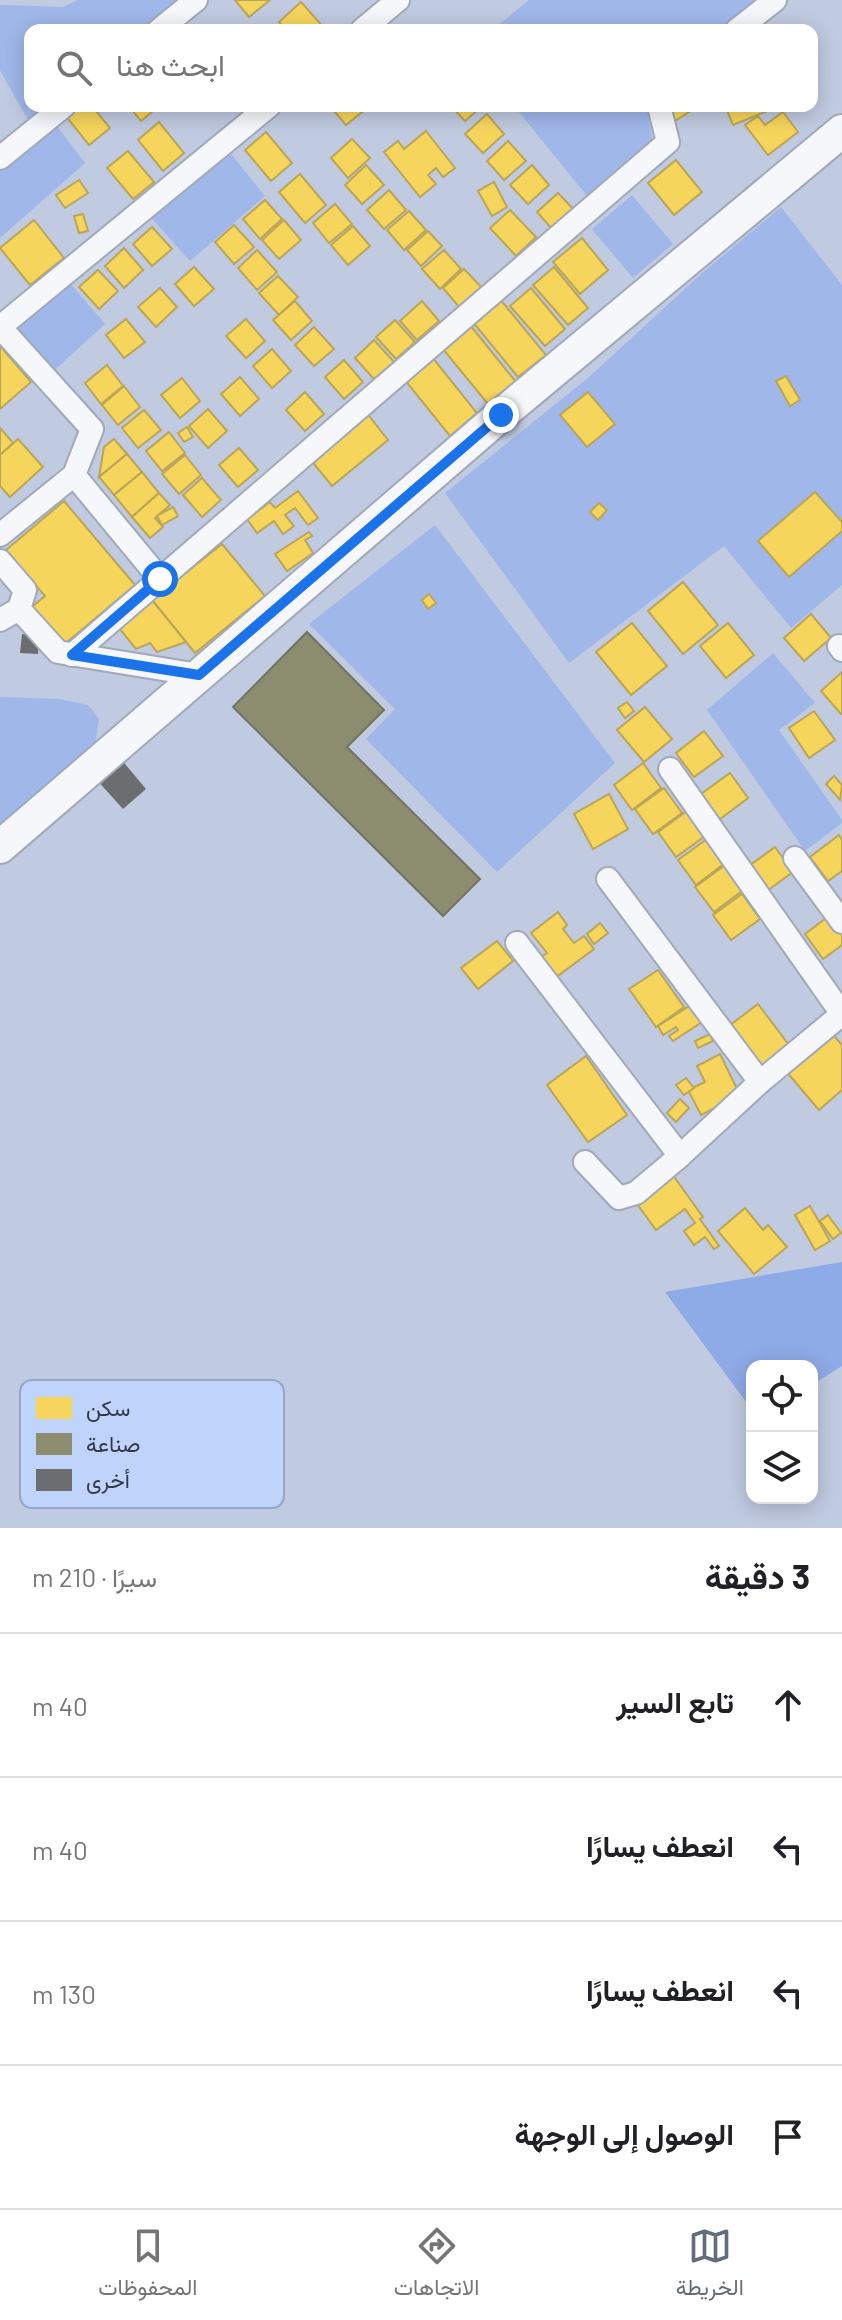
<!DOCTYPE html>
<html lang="ar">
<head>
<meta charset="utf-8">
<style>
  body { margin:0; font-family:Barlow,Vazirmatn,sans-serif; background:#f6f6f6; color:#202124; direction:rtl }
  .controls { position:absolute; right:24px; bottom:24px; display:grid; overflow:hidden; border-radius:16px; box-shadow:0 4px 20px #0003 }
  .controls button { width:72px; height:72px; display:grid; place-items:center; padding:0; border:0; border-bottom:2px solid #e0e0e0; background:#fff; color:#202124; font:40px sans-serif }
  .stop { position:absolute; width:24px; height:24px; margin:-18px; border:6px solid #1a73e8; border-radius:50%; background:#fff }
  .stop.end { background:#1a73e8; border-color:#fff; box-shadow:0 2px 8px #0008 }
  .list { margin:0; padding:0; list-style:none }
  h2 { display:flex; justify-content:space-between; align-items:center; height:104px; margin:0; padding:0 32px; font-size:34px }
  h2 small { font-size:26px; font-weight:400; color:#757577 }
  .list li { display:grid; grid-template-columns:52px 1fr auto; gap:24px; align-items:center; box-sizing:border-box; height:144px; padding:0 32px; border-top:2px solid #e0e0e0 }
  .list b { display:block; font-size:30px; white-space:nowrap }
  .list em { font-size:26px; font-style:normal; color:#757577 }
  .icon { flex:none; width:44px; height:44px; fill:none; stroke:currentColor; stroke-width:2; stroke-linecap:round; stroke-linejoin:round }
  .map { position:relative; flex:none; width:842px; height:1528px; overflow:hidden; direction:ltr }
  .search { position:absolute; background:#fff; box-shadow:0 4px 20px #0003; left:24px; right:24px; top:24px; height:88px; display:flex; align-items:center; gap:20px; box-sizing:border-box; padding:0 28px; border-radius:16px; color:#757577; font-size:30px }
  .sheet { height:680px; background:#fff }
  nav { display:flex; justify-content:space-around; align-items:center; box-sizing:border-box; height:112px; border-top:2px solid #e0e0e0; background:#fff; font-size:22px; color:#757577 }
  nav a { display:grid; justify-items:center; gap:4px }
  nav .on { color:#636c7d }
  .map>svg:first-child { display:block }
</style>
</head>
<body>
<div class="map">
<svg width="842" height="1528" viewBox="0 0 842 1528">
  <rect width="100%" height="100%" fill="#c0cae0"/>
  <g fill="#a0b7e9">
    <polygon points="78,0 181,0 144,30 30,30 30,106 49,106 29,122 0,70 0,5 63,7"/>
    <polygon points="529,0 758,0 720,30 492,30"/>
    <polygon points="514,106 647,106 653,147 592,202"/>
    <polygon points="56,125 85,163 0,238 0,170"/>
    <polygon points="223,144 265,196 190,261 143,209"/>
    <polygon points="632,195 673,244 633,278 592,229"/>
    <polygon points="781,207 842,285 842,585 791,628 724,546 569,663 445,493 588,378 701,274"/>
    <polygon points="63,275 105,324 46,378 0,327"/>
    <polygon points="435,525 615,763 497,872 366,739 395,709 309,624"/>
    <polygon points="773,653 815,703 779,730 842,820 842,823 805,851 707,710"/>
    <polygon points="0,697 59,699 88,705 99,719 95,746 0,827"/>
  </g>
  <polygon fill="#8eaae7" points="842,1262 842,1366 812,1385 812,1366 752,1366 752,1410 665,1292"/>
  <g fill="#f6d55c" stroke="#bba656" stroke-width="2">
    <polygon points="235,0 270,0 249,17"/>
    <polygon points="301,2 326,30 286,30 279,22"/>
    <polygon points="74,106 92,106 110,128 89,145 64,114"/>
    <polygon points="129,106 159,106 141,121"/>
    <polygon points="330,106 366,106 367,108 346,125"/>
    <polygon points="451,106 482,106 465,121"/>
    <polygon points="665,106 685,106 689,112 675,121"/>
    <polygon points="725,106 770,106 772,109 733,125"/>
    <polygon points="783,112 798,132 768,155 745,125 758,116 765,125"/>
    <polygon points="487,114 504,134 483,153 465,134"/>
    <polygon points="159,122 184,153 163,171 138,140"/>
    <polygon points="426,131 455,168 443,177 436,168 428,175 436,184 420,197 384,152 398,141 404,149"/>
    <polygon points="266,132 292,163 271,181 245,150"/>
    <polygon points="352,139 370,158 348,178 331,158"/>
    <polygon points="508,141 526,161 504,180 487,161"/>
    <polygon points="128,151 154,182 133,199 107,168"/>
    <polygon points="676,160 702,192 674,215 648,183"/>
    <polygon points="366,165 384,185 362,204 345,185"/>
    <polygon points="532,165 549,185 528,204 510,185"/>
    <polygon points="300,174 326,205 305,223 279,192"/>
    <polygon points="79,180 88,193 65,208 56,195"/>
    <polygon points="494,182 507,207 492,216 478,191"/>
    <polygon points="389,190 406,210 384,229 367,210"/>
    <polygon points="558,193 576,212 554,231 537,212"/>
    <polygon points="265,200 282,219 260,239 243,219"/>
    <polygon points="335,204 352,224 329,243 313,223"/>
    <polygon points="510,210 536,237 516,256 490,228"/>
    <polygon points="409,211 426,230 404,250 387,230"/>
    <polygon points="83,214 88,231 79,233 74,216"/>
    <polygon points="34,220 64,258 30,285 0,248"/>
    <polygon points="284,220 301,240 279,259 262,240"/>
    <polygon points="234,225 254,247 234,264 215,242"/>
    <polygon points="353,226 370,246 348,265 331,245"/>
    <polygon points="152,227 172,249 152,266 133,244"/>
    <polygon points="428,231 442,246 421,266 407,250"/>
    <polygon points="582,238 608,270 580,294 553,262"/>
    <polygon points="124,248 143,270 124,288 105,266"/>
    <polygon points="257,250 277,272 257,290 238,268"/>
    <polygon points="444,250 461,269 440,289 422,269"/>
    <polygon points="194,267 214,289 194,306 175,284"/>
    <polygon points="554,267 588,308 568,325 533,285"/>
    <polygon points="464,269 482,288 460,308 443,288"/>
    <polygon points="98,270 118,291 99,309 79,287"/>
    <polygon points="278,276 298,297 279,315 259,293"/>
    <polygon points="160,288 177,307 156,327 138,307"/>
    <polygon points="531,288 565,329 545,346 510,306"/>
    <polygon points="499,298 546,355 518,377 472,321"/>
    <polygon points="295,301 312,321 291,340 273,320"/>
    <polygon points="422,301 439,321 417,340 400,321"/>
    <polygon points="126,319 145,342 124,358 106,335"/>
    <polygon points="246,319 265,341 246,358 226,336"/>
    <polygon points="395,320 415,342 396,359 376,337"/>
    <polygon points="470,325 516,382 488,404 442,348"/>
    <polygon points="314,327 334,349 314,366 295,345"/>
    <polygon points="374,340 394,362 374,379 355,358"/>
    <polygon points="0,346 31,382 0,409"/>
    <polygon points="272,349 291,371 272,388 253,366"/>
    <polygon points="432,357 477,413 450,436 404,379"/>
    <polygon points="344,360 363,382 344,399 325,377"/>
    <polygon points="107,365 123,386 101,404 85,383"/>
    <polygon points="786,376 800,400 790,406 776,381"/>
    <polygon points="240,377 259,399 240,416 221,394"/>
    <polygon points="182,378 200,401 180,418 161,395"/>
    <polygon points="124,386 140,407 118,425 102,405"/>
    <polygon points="305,392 324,414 305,431 286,410"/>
    <polygon points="588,392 615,424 587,447 560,415"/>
    <polygon points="208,409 227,431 208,448 189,426"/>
    <polygon points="144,410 161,430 138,448 122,428"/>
    <polygon points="366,412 388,440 332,486 310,459"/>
    <polygon points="187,427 193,437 184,442 178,433"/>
    <polygon points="0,428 13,443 0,455"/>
    <polygon points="169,432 185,453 162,471 146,451"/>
    <polygon points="18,439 43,467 10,497 0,486 0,455"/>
    <polygon points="114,439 127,454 99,477 104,447"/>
    <polygon points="239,448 258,470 238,487 219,465"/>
    <polygon points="127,454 142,472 114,495 99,477"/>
    <polygon points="185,455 201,475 179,494 162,474"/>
    <polygon points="142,472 159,493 132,517 114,495"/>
    <polygon points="202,478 221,500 202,517 183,495"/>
    <polygon points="298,491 318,518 308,525 295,508 285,515 294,526 283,534 274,521 257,533 247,519 270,502 275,508"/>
    <polygon points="815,492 842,522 842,531 789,577 758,541"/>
    <polygon points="159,493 170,505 155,518 163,527 150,538 132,517"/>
    <polygon points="64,501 135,585 60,648 28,610 45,596 6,550"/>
    <polygon points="599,503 607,510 598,520 590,512"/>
    <polygon points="173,507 178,516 162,525 157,516"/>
    <polygon points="309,532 312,536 305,540 313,553 287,571 275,554"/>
    <polygon points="222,544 265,596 195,653 152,600"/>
    <polygon points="683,582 718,625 683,654 648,611"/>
    <polygon points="429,594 436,603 428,609 422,600"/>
    <polygon points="152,600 186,642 157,652 150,643 136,649 119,628"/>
    <polygon points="811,614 831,638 804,661 784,638"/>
    <polygon points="632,623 667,666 631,695 596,652"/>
    <polygon points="728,623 754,655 726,678 700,646"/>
    <polygon points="842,672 842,714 841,714 821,691"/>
    <polygon points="627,702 634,711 625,718 618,708"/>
    <polygon points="645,707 672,739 644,762 617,730"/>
    <polygon points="814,711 835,740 809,758 789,728"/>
    <polygon points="704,731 723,756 694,777 676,753"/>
    <polygon points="643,763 661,788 632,810 614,785"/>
    <polygon points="730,773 748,798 720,819 701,794"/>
    <polygon points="834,776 842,785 840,800 826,784"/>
    <polygon points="664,788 682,813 653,834 635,809"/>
    <polygon points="609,794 628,829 593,849 574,814"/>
    <polygon points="687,811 705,836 676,857 658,832"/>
    <polygon points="839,835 842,840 842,871 828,881 810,857"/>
    <polygon points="707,839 725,863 696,885 678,860"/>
    <polygon points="775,847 793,872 764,893 746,868"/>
    <polygon points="724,866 742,891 714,912 695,887"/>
    <polygon points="742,894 760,919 731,940 713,915"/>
    <polygon points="558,912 567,925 563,929 574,943 584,936 594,949 551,981 536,961 547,953 531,933"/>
    <polygon points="833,913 842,924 842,945 823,959 805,934"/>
    <polygon points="600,923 608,933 594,944 587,934"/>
    <polygon points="497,941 513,961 478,989 461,968"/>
    <polygon points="658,970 684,1007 656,1027 629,989"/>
    <polygon points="758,1004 792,1049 759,1074 725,1029"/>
    <polygon points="691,1005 702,1022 673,1041 669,1036 678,1030 676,1027 663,1035 658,1026"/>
    <polygon points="830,1031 842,1045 842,1090 819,1110 785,1070"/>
    <polygon points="710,1034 713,1041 698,1048 695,1041"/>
    <polygon points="720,1054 740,1095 701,1115 688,1090 705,1082 697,1066"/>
    <polygon points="586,1056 627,1115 588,1142 547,1085"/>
    <polygon points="686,1078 694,1088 684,1095 676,1085"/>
    <polygon points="680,1099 689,1108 676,1122 667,1113"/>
    <polygon points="672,1174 703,1217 700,1219 719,1246 714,1249 705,1237 694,1245 684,1231 695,1223 685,1209 656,1230 635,1201"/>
    <polygon points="810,1206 830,1241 815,1250 795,1215"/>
    <polygon points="745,1208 763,1230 768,1225 787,1247 754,1274 718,1231"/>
    <polygon points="828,1215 841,1233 833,1239 820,1221"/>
  </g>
  <polygon fill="#8c8c6e" stroke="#717363" stroke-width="2" points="307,632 384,710 347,747 480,879 443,916 233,707"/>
  <g fill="#6c6d6f">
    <polygon points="22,634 39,636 38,654 20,653"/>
    <polygon points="120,758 146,789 123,809 96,779"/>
  </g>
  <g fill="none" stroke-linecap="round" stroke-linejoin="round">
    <g stroke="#a1a9b9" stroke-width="26">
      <g id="street">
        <polyline points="159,30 196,0"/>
        <polyline points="362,30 398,0"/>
        <polyline points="737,30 775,0"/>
        <polyline points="0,158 64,106"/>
        <polyline points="0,327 269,106"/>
        <polyline points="74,475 160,579"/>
        <polyline points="0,535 74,475 92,429 0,327"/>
        <polyline points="0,561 25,590 19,609 58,652 199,675"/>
        <polyline points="0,620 19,609"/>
        <polyline points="839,646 842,650"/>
        <polyline points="72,655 668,142 659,106"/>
        <polyline points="670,769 842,1014"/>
        <polyline points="795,858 842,922"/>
        <polyline points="608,879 760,1082"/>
        <polyline points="517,943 680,1156 760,1082 842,1014"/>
        <polyline points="585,1162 619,1198 636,1193 680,1156"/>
      </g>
    </g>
    <g stroke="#a1a9b9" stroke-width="36">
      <polyline id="secondary" points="0,847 501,415 842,131"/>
    </g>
    <use href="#street" stroke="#f6f7fa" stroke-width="22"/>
    <use href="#secondary" stroke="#f6f7fa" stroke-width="32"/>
  </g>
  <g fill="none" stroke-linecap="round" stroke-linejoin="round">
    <polyline stroke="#1a73e8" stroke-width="10" points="160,579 72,655 199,675 501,415"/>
  </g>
  <rect x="20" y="1380" width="264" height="128" rx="12" fill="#c0d3fa" stroke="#95a5c5" stroke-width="2"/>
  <rect x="36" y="1397" width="36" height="22" fill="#f6d55c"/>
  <rect x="36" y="1433" width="36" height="22" fill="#8c8c6e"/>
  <rect x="36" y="1469" width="36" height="22" fill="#6c6d6f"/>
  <g font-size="22" fill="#313948">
    <text x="86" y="1416">سكن</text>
    <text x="86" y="1452">صناعة</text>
    <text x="86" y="1488">أخرى</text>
  </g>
</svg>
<div class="controls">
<button><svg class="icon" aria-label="locate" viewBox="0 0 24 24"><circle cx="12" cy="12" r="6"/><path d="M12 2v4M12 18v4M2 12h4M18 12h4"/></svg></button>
<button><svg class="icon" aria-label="layers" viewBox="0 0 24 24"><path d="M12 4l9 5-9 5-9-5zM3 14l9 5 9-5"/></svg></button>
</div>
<div class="stop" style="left:160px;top:579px"></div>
<div class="stop end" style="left:501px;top:415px"></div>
<div class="search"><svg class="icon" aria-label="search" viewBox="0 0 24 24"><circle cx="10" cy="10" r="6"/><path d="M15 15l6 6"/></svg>ابحث هنا</div>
</div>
<section class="sheet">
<h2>3 دقيقة<small>سيرًا · 210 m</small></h2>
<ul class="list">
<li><svg class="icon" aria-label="ahead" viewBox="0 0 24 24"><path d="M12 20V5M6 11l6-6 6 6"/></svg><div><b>تابع السير</b></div><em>40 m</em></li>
<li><svg class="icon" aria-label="left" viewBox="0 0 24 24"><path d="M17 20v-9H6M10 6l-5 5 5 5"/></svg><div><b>انعطف يسارًا</b></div><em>40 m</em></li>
<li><svg class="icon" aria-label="left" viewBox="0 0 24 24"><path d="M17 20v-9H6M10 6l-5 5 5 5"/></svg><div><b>انعطف يسارًا</b></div><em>130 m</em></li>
<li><svg class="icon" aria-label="arrive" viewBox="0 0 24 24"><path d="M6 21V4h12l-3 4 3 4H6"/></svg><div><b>الوصول إلى الوجهة</b></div></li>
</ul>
</section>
<nav>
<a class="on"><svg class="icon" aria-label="map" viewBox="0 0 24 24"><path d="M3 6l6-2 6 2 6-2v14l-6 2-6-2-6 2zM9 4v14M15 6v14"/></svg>الخريطة</a>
<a><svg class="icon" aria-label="directions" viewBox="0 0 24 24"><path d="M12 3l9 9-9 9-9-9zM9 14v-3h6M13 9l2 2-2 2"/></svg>الاتجاهات</a>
<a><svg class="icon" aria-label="saved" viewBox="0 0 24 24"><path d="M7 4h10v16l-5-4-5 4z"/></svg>المحفوظات</a>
</nav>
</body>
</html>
